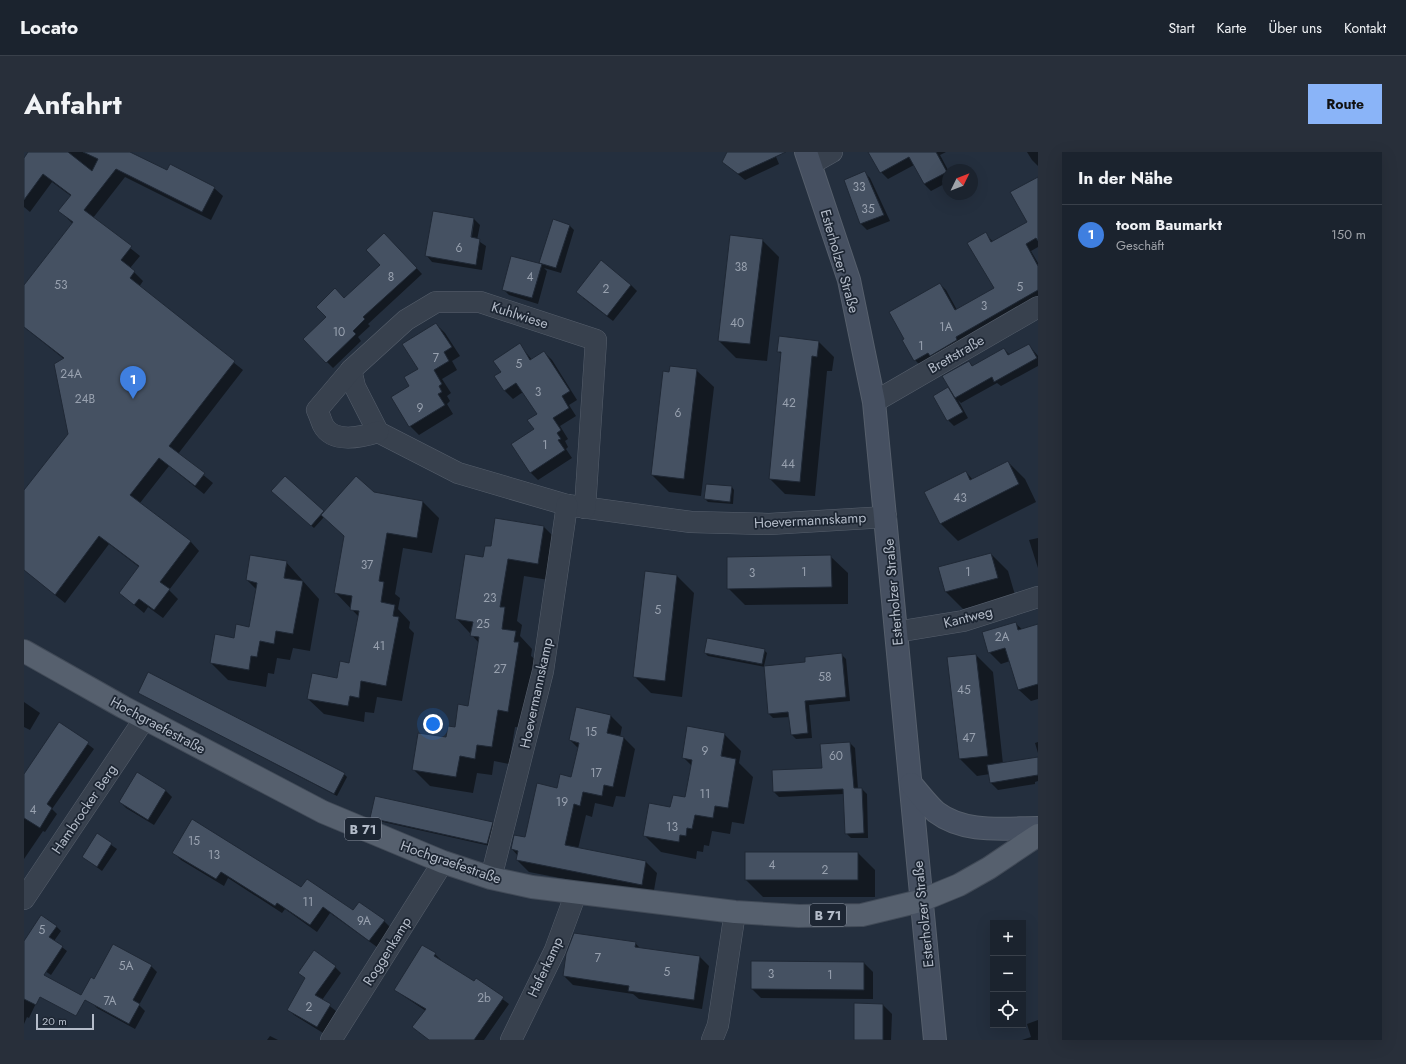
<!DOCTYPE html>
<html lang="de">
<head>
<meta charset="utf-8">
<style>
  body { margin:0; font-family:Jost,sans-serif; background:#282f3a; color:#f1f3f6 }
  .controls { position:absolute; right:12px; bottom:12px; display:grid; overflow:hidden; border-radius:0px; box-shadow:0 4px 16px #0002 }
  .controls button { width:36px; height:36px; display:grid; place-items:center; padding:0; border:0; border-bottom:1px solid #39404a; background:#1b232e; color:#f1f3f6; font:20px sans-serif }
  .compass { position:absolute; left:918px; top:12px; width:36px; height:36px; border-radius:50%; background:#1b232e; box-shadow:0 4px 16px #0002; rotate:47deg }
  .scale { position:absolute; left:12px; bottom:10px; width:58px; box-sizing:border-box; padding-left:4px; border:2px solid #b4bcc9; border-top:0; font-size:11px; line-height:14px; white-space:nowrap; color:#b4bcc9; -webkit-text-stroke:3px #1d2633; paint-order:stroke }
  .you { position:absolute; left:409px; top:572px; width:14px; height:14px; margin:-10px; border:3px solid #fff; border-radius:50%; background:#1a73e8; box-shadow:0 0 0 6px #1a73e833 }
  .badge { display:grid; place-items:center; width:26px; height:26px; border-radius:50%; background:#8ab4f8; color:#fff; font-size:13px; font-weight:700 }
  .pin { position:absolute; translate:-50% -33px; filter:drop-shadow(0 1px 2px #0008) }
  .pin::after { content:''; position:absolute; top:21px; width:14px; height:12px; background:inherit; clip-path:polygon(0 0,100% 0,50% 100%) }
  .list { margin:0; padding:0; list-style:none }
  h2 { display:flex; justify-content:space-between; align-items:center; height:52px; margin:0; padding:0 16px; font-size:17px }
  h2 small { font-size:13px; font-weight:400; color:#a0a4aa }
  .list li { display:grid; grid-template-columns:26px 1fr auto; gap:12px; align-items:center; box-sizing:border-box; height:60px; padding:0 16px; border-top:1px solid #39404a }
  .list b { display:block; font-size:15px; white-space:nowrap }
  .list p { margin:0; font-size:13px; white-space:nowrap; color:#a0a4aa }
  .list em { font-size:13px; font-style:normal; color:#a0a4aa }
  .icon { flex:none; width:22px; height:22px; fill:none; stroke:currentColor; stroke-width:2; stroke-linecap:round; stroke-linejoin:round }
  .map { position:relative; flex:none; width:1014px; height:888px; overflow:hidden; border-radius:0px }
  header { display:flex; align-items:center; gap:24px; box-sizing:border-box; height:56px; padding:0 20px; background:#1b232e; border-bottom:1px solid #39404a }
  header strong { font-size:19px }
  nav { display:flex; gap:22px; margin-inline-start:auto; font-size:14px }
  .intro { display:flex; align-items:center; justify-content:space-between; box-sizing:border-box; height:96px; padding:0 24px }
  h1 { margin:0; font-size:28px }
  .button { padding:10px 18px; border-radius:0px; background:#8ab4f8; color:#111; font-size:14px; font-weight:700 }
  main { display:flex; gap:24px; padding:0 24px }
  aside { flex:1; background:#1b232e; border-radius:0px; box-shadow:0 4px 16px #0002 }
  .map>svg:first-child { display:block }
</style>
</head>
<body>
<header>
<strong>Locato</strong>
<nav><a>Start</a><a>Karte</a><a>Über uns</a><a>Kontakt</a></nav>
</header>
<div class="intro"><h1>Anfahrt</h1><a class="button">Route</a></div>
<main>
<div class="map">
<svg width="1014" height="888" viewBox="0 0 1014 888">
  <rect width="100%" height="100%" fill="#242f3e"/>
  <g fill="#0007" fill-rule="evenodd">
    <polygon points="6,0 104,0 144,20 190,36 199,44 187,68 101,25 69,66 116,104 106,116 119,129 115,135 219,218 154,302 189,331 180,342 145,314 116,351 167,390 175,399 145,438 154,447 139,466 124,455 120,461 96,441 115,415 85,392 41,451 0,418 0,340 45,283 40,207 0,175 0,135 49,72 36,59 47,44 28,30 6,60 0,55 0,19"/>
    <polygon points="704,0 750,0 755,12 721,28 699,10"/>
    <polygon points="849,0 922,0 916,3 924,18 924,30 907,39 900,32 890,13 864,27 857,20"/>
    <polygon points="1003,0 1014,0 1014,14 1008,8"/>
    <polygon points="840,20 846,26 866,69 843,78 837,72 821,28"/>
    <polygon points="1014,32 1014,95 1007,99 1014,111 1014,147 897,214 891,208 916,132 922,138 933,158 971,136 962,82 969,90 1005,71"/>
    <path d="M450 67 456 73 453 88 462 94 458 118 408 110 403 104ZM448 70H450L447 91 445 90Z"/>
    <polygon points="545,73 550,78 537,121 520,116 523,119 514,152 485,143 479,137 488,105 518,113 516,111"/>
    <polygon points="366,88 398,122 344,172 346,174 334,185 337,189 309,216 280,187 357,113"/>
    <polygon points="738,88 755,105 743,209 712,206 695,189"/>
    <polygon points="607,133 613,139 589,169 559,146"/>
    <polygon points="412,172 421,181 436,204 428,209 433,218 418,227 427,241 423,244 426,249 423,252 429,262 395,283 386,274 387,234"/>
    <polygon points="795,190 810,205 808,219 803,219 791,344 761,342 746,327 757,202 754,199"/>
    <polygon points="496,193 508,208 520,200 528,208 553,248 545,253 552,264 536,274 544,287 541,289 544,295 542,297 548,306 514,328 506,320 514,263 499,240 489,247 481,239 472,224 478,220"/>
    <polygon points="1005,193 1014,204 1014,214 977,234 973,231 937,251 934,248 944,266 930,274 924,268 924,236 927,240 945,210 949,214 980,197 985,202"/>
    <polygon points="672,218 690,235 677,344 645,340 628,323"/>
    <polygon points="984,310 1001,327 1012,350 934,389 917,372 902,340 942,320 949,328"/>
    <polygon points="261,325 300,360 349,341 399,350 415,366 408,401 379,396 371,442 376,446 374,457 386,470 385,476 390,481 378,549 353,545 350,561 341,560 340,570 300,562 284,547 314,527 326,512 335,465 311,440 321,385 300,365 290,376 251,342"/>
    <polygon points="708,335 710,338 709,352 684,350 681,347"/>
    <polygon points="520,375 537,392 531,429 500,424 493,469 498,473 496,484 508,497 507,504 512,508 501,576 491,575 485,612 470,609 468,623 453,621 449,641 406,634 389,617 423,586 431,577 445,555 455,491 432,466 460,406 468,396"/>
    <polygon points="1014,386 1014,416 1005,388"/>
    <polygon points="967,402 984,419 991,443 939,457 922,440 916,416"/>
    <polygon points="806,404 824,421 824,452 721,453 704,436"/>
    <polygon points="262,410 295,447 286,499 269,496 266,508 253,506 250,522 244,521 242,535 204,528 187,511 211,487 226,476 233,438 223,428"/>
    <polygon points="653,424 670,441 658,545 627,541 610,524"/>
    <polygon points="991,471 999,478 1014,473 1014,547 1007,549 995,538 986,509 977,512 965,500"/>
    <polygon points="740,498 743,501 740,514 782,511 817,502 822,507 826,549 785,553 788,586 772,587 768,583 766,565 749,566 745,562 741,515 684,504 681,501"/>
    <polygon points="952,503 969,520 979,612 1014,606 1014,629 1011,630 1011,632 974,638 967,631 966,622 953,624 936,607"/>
    <polygon points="115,541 320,622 323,625 313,644"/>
    <polygon points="0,550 16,561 6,578 0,575"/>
    <polygon points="587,564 598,575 596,585 600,586 611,597 601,645 592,644 589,655 571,651 568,665 562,663 554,697 622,710 633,721 629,744 505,720 493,708 494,704 488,697 501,687 534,637 548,627 555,597 546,588"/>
    <polygon points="36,571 70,597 28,657 33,662 21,680 19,679 0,707 0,623"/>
    <path d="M700 582 717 599 715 611 729 625 720 672 708 670 706 682 688 679 685 694 680 693 679 700 673 699 672 707 637 700 620 683 647 656 662 646 668 614 659 605ZM697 594H699L697 609H695Z"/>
    <polygon points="1014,590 1014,601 1011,591"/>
    <polygon points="826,591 831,596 834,637 838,637 843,642 844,686 827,686 822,681 820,642 755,645 750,640 799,617"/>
    <polygon points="114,622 142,639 148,645 130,673 102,656 96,650"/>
    <polygon points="347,666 468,670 471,673 466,694 350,668"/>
    <polygon points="73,683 93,697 78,719 59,705"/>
    <polygon points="150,701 278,736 329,760 360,769 367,776 353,795 306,761 293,780 261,757 258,761 204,726 200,734 157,708"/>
    <polygon points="722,701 834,701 851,718 851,745 739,745 722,728"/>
    <polygon points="32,774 37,779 30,789 43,799 27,823 0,805 0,791"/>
    <polygon points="611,791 617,797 676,805 685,814 678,857 615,847 609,842 549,833 540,824"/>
    <polygon points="411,802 417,808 416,809 450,831 452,827 485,852 460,888 405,888 390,875 402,859 378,843 372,837"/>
    <polygon points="840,811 849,820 849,847 737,846 728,837"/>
    <polygon points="127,814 133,820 115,853 121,859 111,877 73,856 67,850 70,828"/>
    <polygon points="311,815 317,821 298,848 312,859 299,881 270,863 264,857 282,827 275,821"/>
    <polygon points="0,835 15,845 5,866 3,865 0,872"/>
    <polygon points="859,853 868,862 867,888 831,888"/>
    <polygon points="1014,868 1014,888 998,888 1007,885 1003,872"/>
    <polygon points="246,884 254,888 243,888"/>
  </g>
  <g fill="#455162" stroke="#1f2835">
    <polygon points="4,0 44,0 68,19 74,7 59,0 106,0 143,18 146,12 191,35 178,60 92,17 60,58 108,94 97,108 111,119 106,126 211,209 145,294 181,321 171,334 135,306 106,343 167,389 136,430 146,437 130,458 115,447 110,453 95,441 115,414 75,384 31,443 0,418 0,338 44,282 30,212 40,206 0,175 0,133 49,70 34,59 47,43 19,22 0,48 0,6"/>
    <polygon points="703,0 762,0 714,22 698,10"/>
    <polygon points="844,0 912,0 923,20 900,32 885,5 856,21"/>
    <polygon points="841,19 860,63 836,72 820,28"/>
    <polygon points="1014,25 1014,89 1012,86 1002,92 1014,114 1014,138 932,185 933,188 906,204 904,201 890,209 878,188 880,187 865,160 916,131 931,158 970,136 943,91 962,80 967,90 1003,70 986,40"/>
    <polygon points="409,59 450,66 447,85 456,87 452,113 401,104"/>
    <polygon points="529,67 546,73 532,116 515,111"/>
    <polygon points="360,81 393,116 339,165 341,167 329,179 332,182 302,211 279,187 302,165 292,155 311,136 320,146 356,113 342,98"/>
    <polygon points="706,83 739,87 726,192 694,189"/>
    <polygon points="487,104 518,112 508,146 478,138"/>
    <polygon points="577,108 607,133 583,164 552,140"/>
    <polygon points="412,171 428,195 420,200 425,209 410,218 418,232 415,234 418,240 414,242 421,253 385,275 367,245 385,234 380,225 394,217 378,192"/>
    <polygon points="755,184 795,189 793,205 788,204 776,330 745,327 757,200 753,200"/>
    <polygon points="496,191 506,208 520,199 546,239 538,244 545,256 529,266 537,278 533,281 537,287 534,288 541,298 506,321 487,292 510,277 503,268 513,262 492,231 480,239 470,224 477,220 469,209"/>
    <polygon points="1005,192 1013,206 970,230 968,225 931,246 918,224 945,209 948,214 980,196 984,203"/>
    <polygon points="646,214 673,217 660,327 627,323 639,219 645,220"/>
    <polygon points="924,235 939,260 923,269 909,244"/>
    <polygon points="984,309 995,332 916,372 900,340 942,319 946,328"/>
    <polygon points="261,324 300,359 287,374 247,339"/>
    <polygon points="332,324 350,340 399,349 393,386 363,381 355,429 360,430 357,450 371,453 369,464 375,465 362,534 337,529 335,546 326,544 324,554 283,547 288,521 313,526 316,509 325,511 335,459 326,458 328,444 310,441 320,384 297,363"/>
    <polygon points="682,332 708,334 706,350 680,347"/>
    <polygon points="471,366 520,374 514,412 484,407 476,455 481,455 478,477 492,479 490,490 495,490 484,560 474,558 468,595 453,593 451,607 436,604 432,625 388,618 394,581 422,585 424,574 431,575 434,552 444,554 455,485 446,484 449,470 431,467 441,402 459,405 461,394 467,394"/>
    <polygon points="967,401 974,426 921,440 914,415"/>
    <polygon points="226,403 263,409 260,426 279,429 269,482 252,479 250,492 236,489 233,505 227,504 225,518 186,511 191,482 210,486 212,472 225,475 233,431 222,428"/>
    <polygon points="807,403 808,435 703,437 703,405"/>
    <polygon points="621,419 653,423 641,529 609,525"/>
    <polygon points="992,470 994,478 1014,472 1014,532 994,538 981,496 964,501 958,480"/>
    <polygon points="683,486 741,497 738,512 680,501"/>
    <polygon points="818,501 822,545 781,549 784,581 767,583 764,560 744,562 740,514 781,510 781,505"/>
    <polygon points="952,502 964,604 935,607 923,505"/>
    <polygon points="124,520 321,621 310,642 114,541"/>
    <polygon points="552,555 587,563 583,581 600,585 589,635 580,633 578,644 559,640 556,654 550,652 541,693 622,709 618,733 492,708 494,699 487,697 490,683 501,685 513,631 533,636 536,622 547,625 555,591 545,588"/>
    <polygon points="35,570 65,590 23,652 28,656 16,676 0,666 0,622"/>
    <polygon points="663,574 701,581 697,604 712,607 704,656 691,654 689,666 671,663 668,677 663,676 662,684 656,683 655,690 619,684 625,651 646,655 649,643 661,645 668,608 658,606"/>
    <polygon points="826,590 830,636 838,636 840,681 821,682 819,637 749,640 748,618 798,616 796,592"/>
    <polygon points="1014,605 1014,623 966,631 963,613"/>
    <polygon points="113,620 142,638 124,668 95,650"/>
    <polygon points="351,644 469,670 463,692 346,666"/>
    <polygon points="168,667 277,735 283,727 329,758 335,750 361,768 345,789 299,755 286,773 253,751 251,754 197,720 192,727 148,701"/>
    <polygon points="73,681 88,691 73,715 58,705"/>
    <rect x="721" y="700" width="113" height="28"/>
    <polygon points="17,763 33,774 25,785 39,794 20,823 57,843 67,825 70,827 89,792 128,813 109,848 116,852 105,872 61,848 52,864 16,845 12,853 0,847 0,789"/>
    <polygon points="550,781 612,790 611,795 676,804 670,848 604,839 605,834 539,824 542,802"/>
    <polygon points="398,793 412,801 410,804 450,829 452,826 480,845 450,888 405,888 388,875 402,857 370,838"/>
    <polygon points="290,798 312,814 291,843 307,852 293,875 263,858 281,826 274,821"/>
    <polygon points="727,809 840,810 840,838 727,837"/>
    <polygon points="830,851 859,852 859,888 830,888"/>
  </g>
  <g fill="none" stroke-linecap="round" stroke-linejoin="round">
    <g stroke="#565f6c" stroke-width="22">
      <g id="street">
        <polyline points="787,12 808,0"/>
        <polyline points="327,218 331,235 354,280 434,321 543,353 667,370 745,372 862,365"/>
        <polyline points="850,250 1014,155"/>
        <path d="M354 280C338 285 309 292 299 273 297 268 295 262 293 258L327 218 382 168 412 150H456L572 188 561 356"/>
        <polyline points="872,480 939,469 1014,445"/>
        <polyline points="467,726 519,519 543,353"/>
        <polyline points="0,747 121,566"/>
        <polyline points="307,888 419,710"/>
        <polyline points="487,888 531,798 552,741"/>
        <polyline points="688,888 694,873 711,760"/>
      </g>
    </g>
    <g stroke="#565f6c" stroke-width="24">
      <g id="secondary">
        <polyline points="782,0 825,128 850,250 911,888"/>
        <path d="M887 632C895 641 903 652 912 660 941 682 980 676 1014 676"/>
      </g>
    </g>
    <g stroke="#414a57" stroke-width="24">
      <polyline id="primary" points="0,499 99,555 299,660 419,710 467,726 508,735 711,760 775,764 838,763 896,749 935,733 965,716 1014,683"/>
    </g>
    <use href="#street" stroke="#38414e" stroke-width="21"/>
    <use href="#secondary" stroke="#465061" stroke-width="22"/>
    <use href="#primary" stroke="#56606e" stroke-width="22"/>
  </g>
  <g text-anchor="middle" stroke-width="3.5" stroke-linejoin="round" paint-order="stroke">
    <g font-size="12" fill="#98a1af">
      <text x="835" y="39">33</text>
      <text x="844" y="61">35</text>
      <text x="435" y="100">6</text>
      <text x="717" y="119">38</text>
      <text x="367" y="129">8</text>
      <text x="506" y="129">4</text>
      <text x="37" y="137">53</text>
      <text x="996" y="139">5</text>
      <text x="582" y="141">2</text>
      <text x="960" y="158">3</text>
      <text x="713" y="175">40</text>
      <text x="922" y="179">1A</text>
      <text x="315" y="184">10</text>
      <text x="897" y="198">1</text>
      <text x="412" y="210">7</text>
      <text x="495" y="216">5</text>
      <text x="47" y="226">24A</text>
      <text x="514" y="244">3</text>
      <text x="61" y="251">24B</text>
      <text x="765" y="255">42</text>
      <text x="396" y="260">9</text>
      <text x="654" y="265">6</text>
      <text x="521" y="297">1</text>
      <text x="764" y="316">44</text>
      <text x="936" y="350">43</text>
      <text x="343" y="417">37</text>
      <text x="780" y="424">1</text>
      <text x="944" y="424">1</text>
      <text x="728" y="425">3</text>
      <text x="466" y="450">23</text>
      <text x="634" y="462">5</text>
      <text x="459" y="476">25</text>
      <text x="978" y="489">2A</text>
      <text x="355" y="498">41</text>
      <text x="476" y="521">27</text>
      <text x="801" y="529">58</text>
      <text x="940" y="542">45</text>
      <text x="567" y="584">15</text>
      <text x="945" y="590">47</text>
      <text x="681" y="603">9</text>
      <text x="812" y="608">60</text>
      <text x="572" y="625">17</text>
      <text x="681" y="646">11</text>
      <text x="538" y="654">19</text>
      <text x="9" y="662">4</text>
      <text x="648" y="679">13</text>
      <text x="170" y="693">15</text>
      <text x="190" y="707">13</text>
      <text x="748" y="717">4</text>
      <text x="801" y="722">2</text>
      <text x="284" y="754">11</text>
      <text x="340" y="773">9A</text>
      <text x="18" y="782">5</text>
      <text x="574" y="810">7</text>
      <text x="102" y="818">5A</text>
      <text x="643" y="824">5</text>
      <text x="747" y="826">3</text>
      <text x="806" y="827">1</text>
      <text x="460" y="850">2b</text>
      <text x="86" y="853">7A</text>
      <text x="285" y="859">2</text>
    </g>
    <g fill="#1d2633" stroke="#878f9c" stroke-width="1">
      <rect x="321" y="666" width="36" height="22" rx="3"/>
      <rect x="786" y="752" width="36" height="22" rx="3"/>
    </g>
    <g font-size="13" font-weight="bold" fill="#b4bcc9">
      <text x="339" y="682">B 71</text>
      <text x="804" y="768">B 71</text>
    </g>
    <g font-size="14" fill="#b4bcc9" stroke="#1d2633">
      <text transform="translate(816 109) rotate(74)" y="5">Esterholzer Straße</text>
      <text transform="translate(496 163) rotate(18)" y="5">Kuhlwiese</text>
      <text transform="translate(932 202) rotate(-30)" y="5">Brettstraße</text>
      <text transform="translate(786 368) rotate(-3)" y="5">Hoevermannskamp</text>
      <text transform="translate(869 440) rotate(-95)" y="5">Esterholzer Straße</text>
      <text transform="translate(944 465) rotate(-14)" y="5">Kantweg</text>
      <text transform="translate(512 541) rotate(-78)" y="5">Hoevermannskamp</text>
      <text transform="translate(134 573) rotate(28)" y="5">Hochgraefestraße</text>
      <text transform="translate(60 657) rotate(-56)" y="5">Hambrocker Berg</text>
      <text transform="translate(427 710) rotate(19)" y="5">Hochgraefestraße</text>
      <text transform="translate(899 762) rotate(-96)" y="5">Esterholzer Straße</text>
      <text transform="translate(363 799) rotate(-58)" y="5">Roggenkamp</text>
      <text transform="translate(521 815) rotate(-65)" y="5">Haferkamp</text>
    </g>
  </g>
</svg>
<div class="controls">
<button>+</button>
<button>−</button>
<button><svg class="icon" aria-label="locate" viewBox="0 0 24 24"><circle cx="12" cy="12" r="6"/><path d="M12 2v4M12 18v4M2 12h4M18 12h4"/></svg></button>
</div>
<svg class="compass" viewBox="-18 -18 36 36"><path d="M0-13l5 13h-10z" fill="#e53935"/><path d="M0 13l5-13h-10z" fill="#a0a4aa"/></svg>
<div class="scale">20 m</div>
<div class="you"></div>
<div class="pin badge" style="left:109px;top:247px;background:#3f7fe0">1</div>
</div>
<aside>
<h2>In der Nähe<small></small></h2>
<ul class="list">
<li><span class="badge" style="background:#3f7fe0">1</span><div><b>toom Baumarkt</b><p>Geschäft</p></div><em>150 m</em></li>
</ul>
</aside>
</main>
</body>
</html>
